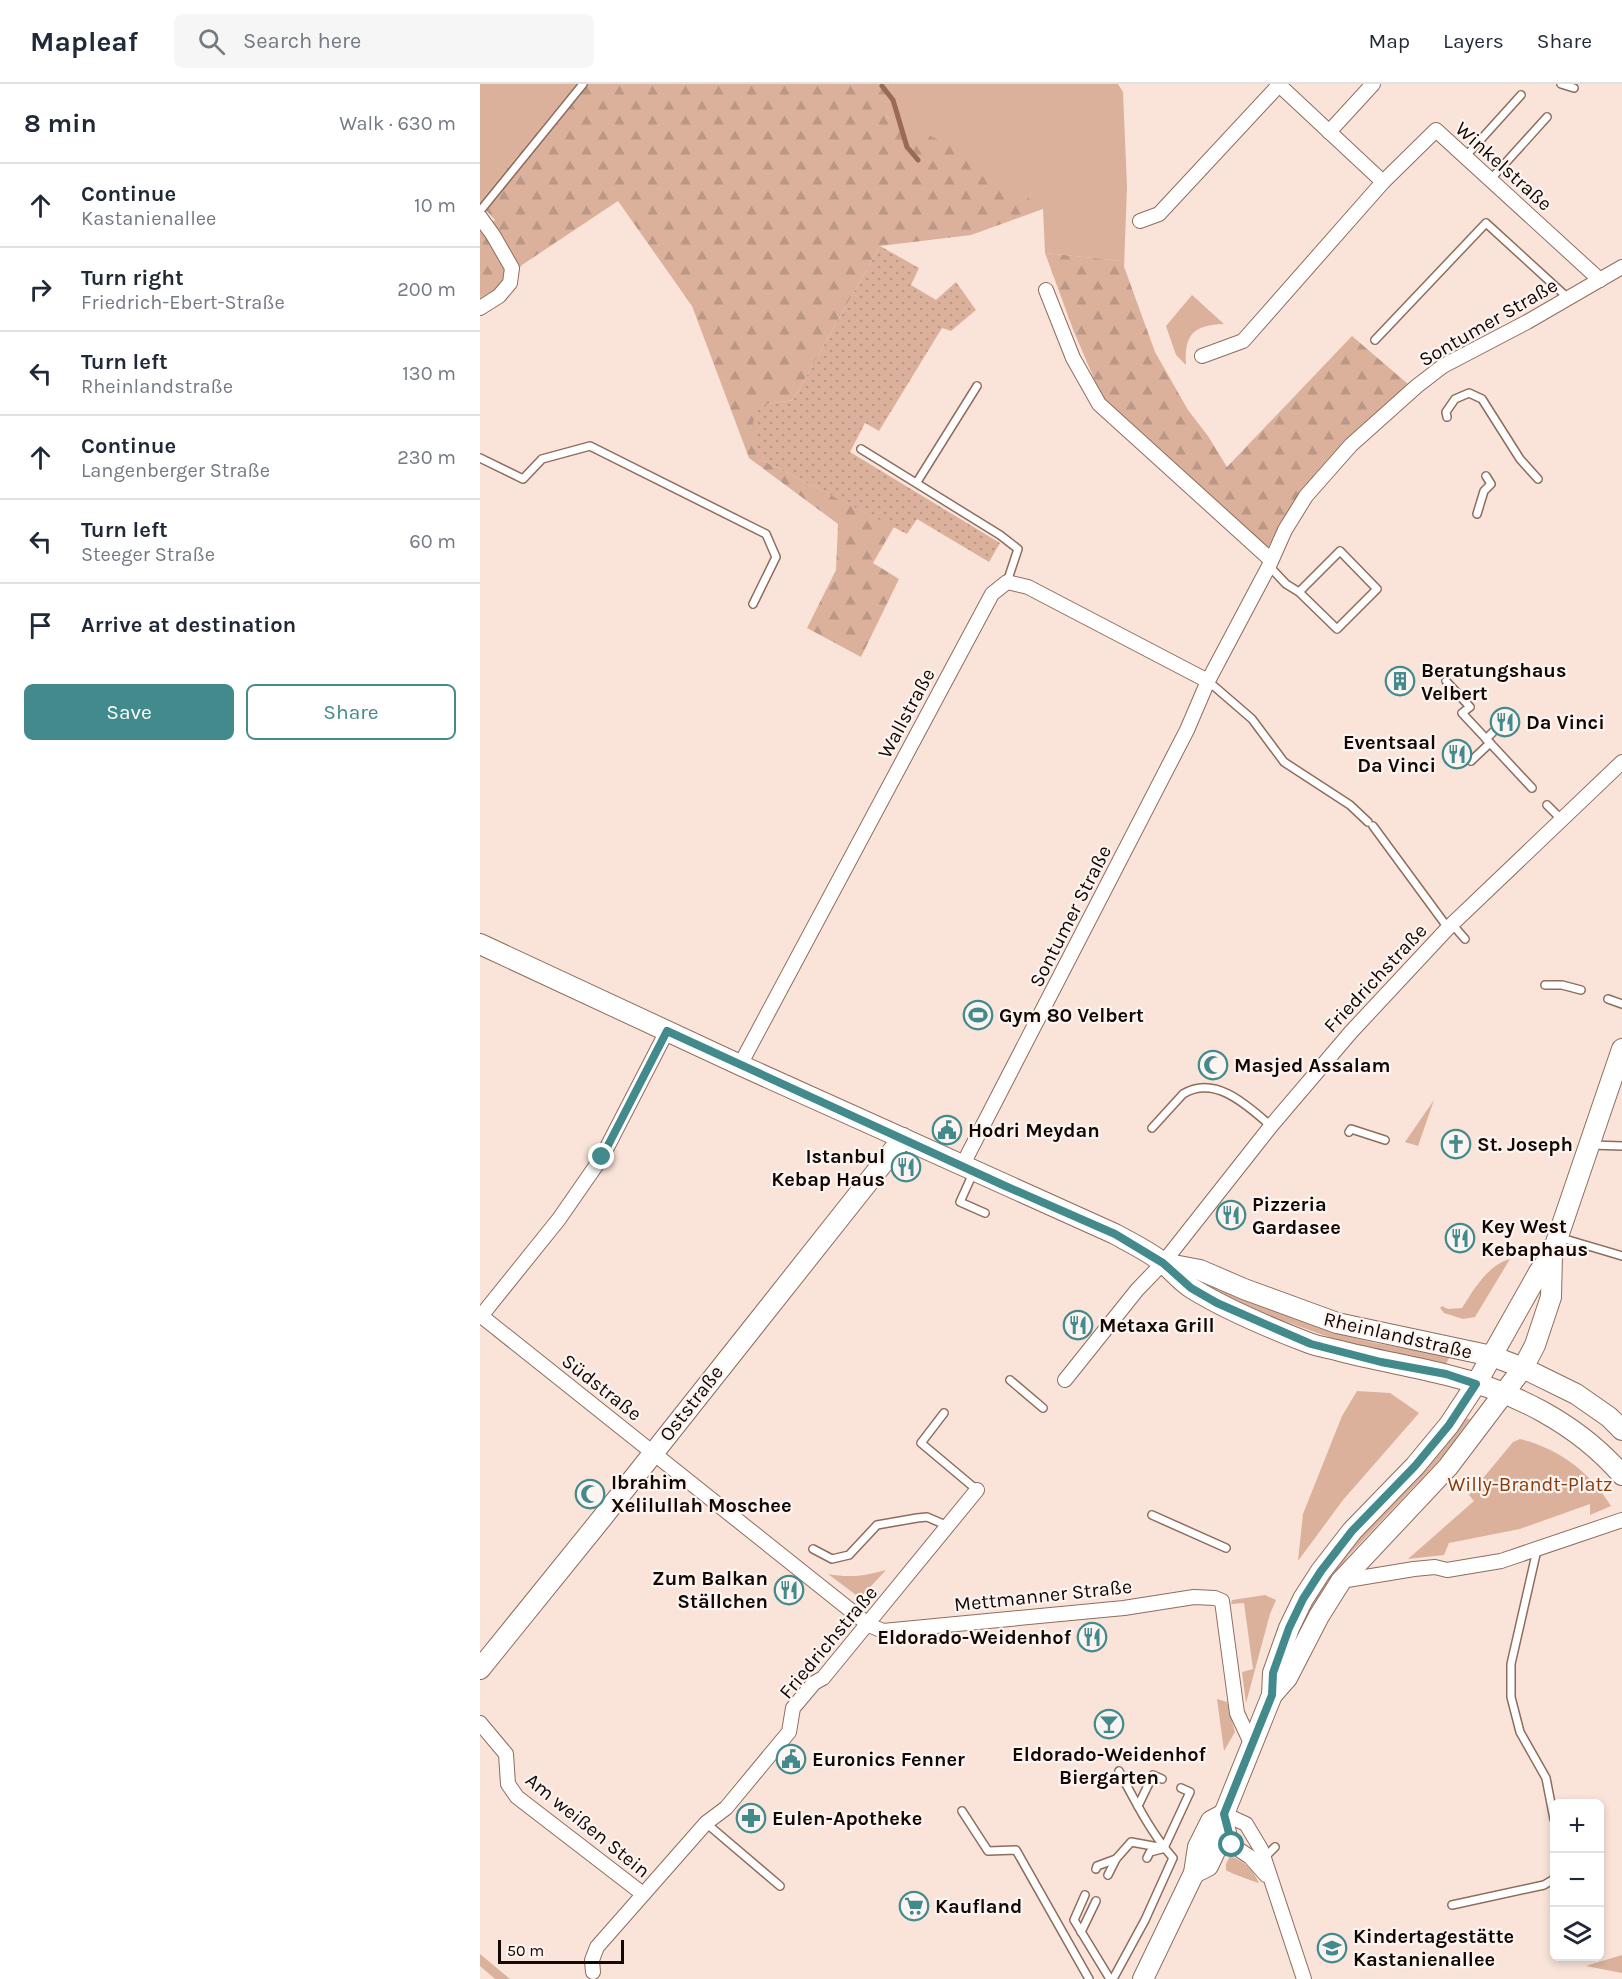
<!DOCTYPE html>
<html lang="en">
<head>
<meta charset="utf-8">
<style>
  body { margin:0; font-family:Karla,sans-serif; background:#f6f6f7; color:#1f2937 }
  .controls { position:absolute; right:18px; bottom:18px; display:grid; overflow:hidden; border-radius:9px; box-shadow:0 3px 9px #0003 }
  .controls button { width:54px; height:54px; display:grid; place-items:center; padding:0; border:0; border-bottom:2px solid #e0e1e3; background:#fff; color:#1f2937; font:30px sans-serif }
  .scale { position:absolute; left:18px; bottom:15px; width:126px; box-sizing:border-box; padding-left:6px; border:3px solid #140804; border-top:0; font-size:16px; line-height:21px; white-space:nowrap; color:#140804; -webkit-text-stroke:4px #fcf4f1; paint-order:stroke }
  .stop { position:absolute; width:18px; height:18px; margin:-14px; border:4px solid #428a8b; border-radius:50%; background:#fff }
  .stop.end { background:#428a8b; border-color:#fff; box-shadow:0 2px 6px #0008 }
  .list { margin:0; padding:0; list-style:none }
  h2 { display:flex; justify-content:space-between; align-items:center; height:78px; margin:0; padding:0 24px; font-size:26px }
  h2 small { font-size:20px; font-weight:400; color:#747a83 }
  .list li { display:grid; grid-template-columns:39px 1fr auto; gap:18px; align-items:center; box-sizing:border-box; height:84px; padding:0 24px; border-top:2px solid #e0e1e3 }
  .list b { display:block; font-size:22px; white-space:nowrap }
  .list p { margin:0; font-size:20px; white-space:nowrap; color:#747a83 }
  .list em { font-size:20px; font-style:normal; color:#747a83 }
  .actions { display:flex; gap:12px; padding:18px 24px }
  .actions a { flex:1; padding:14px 0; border:2px solid #428a8b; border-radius:9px; text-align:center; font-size:21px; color:#428a8b }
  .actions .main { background:#428a8b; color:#fff }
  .icon { flex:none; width:33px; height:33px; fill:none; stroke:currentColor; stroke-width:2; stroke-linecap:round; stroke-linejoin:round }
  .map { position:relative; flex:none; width:1142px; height:1895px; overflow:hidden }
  header { display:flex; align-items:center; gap:36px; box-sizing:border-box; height:84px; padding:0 30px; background:#fff; border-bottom:2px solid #e0e1e3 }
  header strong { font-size:28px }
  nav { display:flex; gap:33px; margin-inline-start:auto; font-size:21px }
  .search { width:420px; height:54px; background:#f6f6f7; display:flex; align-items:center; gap:15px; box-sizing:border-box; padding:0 21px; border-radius:9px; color:#747a83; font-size:22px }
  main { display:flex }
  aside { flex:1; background:#fff }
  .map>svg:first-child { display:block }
</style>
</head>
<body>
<header>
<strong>Mapleaf</strong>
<div class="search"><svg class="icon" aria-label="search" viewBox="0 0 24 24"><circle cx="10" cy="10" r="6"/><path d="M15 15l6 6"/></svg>Search here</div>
<nav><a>Map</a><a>Layers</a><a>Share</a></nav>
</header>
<main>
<aside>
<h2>8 min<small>Walk · 630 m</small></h2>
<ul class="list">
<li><svg class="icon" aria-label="ahead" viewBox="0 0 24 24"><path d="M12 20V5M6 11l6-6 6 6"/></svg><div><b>Continue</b><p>Kastanienallee</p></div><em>10 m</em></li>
<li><svg class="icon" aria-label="right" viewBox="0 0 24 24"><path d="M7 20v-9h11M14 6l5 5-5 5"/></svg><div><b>Turn right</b><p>Friedrich-Ebert-Straße</p></div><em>200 m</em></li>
<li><svg class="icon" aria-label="left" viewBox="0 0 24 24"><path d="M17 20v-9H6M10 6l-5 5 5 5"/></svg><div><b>Turn left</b><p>Rheinlandstraße</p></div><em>130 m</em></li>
<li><svg class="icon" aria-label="ahead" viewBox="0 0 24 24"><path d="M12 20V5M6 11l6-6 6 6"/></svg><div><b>Continue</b><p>Langenberger Straße</p></div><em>230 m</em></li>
<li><svg class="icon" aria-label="left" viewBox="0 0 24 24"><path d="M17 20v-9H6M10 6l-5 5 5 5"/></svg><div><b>Turn left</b><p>Steeger Straße</p></div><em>60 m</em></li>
<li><svg class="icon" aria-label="arrive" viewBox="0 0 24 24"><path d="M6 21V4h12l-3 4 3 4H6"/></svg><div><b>Arrive at destination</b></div></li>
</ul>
<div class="actions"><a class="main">Save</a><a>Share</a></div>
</aside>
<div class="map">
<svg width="1142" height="1895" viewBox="0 0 1142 1895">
  <defs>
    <pattern id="forest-firs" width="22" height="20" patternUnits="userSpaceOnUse" patternTransform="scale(1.5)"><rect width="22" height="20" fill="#dbb19c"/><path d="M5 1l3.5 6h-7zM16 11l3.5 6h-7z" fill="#bb9785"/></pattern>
    <pattern id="garden-dots" width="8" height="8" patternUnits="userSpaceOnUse" patternTransform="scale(1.5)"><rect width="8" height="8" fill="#dbb19c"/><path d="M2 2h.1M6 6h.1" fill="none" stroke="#bb9785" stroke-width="1.8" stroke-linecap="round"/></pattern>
  </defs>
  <rect width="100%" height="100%" fill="#fae4d9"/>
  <g fill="#dbb19c">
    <polygon points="0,0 97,0 0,117"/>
    <polygon points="414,0 638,0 643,8 647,103 644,184 641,177 565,169 563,125 405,31"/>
    <path d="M712 211 744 240C714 241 704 250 706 281L696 271 686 242Z"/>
    <polygon points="954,1016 938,1062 925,1058"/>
    <path d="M1030 1175 995 1233 983 1235 964 1229 960 1224 962 1222 968 1225 982 1224C994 1205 1008 1181 1030 1175Z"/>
    <polygon points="714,1193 859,1250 895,1259 970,1272 966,1280 857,1256 768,1224 712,1196"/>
    <polygon points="877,1307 910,1309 939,1329 863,1416 818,1477 823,1430 862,1332"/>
    <polygon points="982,1334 990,1335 962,1373 869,1471 851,1495 837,1517 811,1574 806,1572 828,1522 865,1467"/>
    <path d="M1040 1355C1079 1365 1110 1388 1131 1422L1110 1431V1420L1040 1445 969 1459 964 1471 928 1475 994 1417 989 1411 1033 1358Z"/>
    <path d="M406 1486 380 1514 348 1490C369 1494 385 1492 406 1486Z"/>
    <polygon points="785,1511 796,1516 790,1530 766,1619 762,1588 773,1585 764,1519 751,1520 752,1516"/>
    <polygon points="737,1615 747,1618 755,1648 744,1667"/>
    <path d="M750 1772C764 1777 773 1786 779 1799 775 1798 750 1789 746 1786V1780Z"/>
    <polygon points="1142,1871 1142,1889 1106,1882"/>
  </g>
  <g fill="url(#forest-firs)">
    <polygon points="97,0 414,0 406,32 488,69 563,125 491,151 400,162 313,316 281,321 280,375 414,443 393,479 419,495 381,573 327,544 356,486 358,440 269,374 212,222 138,117 42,181 20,203 0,214 0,147 15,136 0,120 0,117"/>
    <polygon points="565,169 642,177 675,268 708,326 728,352 747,383 872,252 928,300 866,355 821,407 787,465 622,313 594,248"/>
    <polygon points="0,1870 30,1895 15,1895 0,1882"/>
  </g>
  <polygon fill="url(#garden-dots)" points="400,162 439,184 431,201 456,216 476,198 496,226 471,247 462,244 399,347 385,339 370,368 520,459 509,478 437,435 427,450 280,375 273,338 281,321 313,316"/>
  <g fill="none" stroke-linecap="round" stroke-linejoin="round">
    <polyline stroke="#9a6b54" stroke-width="5" points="402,2 413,16 427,63 438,76"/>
    <g stroke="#8e6d5d" stroke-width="10">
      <g id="lane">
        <polyline points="1081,0 1094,4"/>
        <polyline points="985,73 1041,11"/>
        <polyline points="1010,96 1067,33"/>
        <polyline points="0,127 103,0"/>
        <polyline points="895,256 1006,139 1088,214"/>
        <polyline points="967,333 966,328 975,315 989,309 1002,315 1040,375 1058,395"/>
        <polyline points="381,365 520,451 538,465 527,498"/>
        <polyline points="0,374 43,395 62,375 110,362 286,450 296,473 273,520"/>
        <polyline points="437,398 497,302"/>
        <polyline points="997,430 1004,407 1011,400 1006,392"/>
        <polyline points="789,482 806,500 819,508 857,545 897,505 860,467 819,508"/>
        <polyline points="728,597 772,635 804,678 870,721 888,738"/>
        <polyline points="966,597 990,623 982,629 1052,704"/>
        <polyline points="1006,655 1013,648"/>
        <polyline points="991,677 1010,659"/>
        <polyline points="1067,721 1081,735"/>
        <polyline points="893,742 968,844"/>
        <polyline points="972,840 985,855"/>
        <polyline points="1065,901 1082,901 1101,906"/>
        <polyline points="1128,915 1142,920"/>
        <path d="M672 1044 703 1010C735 990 768 1022 791 1042"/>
        <polyline points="869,1048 871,1045 905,1056"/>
        <polyline points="1111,1061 1142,1062"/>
        <polyline points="494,1087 480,1118 505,1129"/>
        <polyline points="1078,1153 1142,1172"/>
        <polyline points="530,1296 563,1324"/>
        <polyline points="464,1329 441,1359 497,1406"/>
        <polyline points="672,1431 746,1464"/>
        <polyline points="333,1465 352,1475 369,1471 397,1441 437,1434 447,1433 468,1442"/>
        <polyline points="1057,1466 1031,1580 1031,1613 1040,1648 1066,1694 1074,1735"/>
        <polyline points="658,1722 673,1691 682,1695"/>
        <polyline points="482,1727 508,1767 536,1766 609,1895"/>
        <polyline points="226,1739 300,1802"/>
        <polyline points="684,1764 710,1708 701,1704"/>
        <polyline points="667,1774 670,1768 682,1765"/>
        <polyline points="783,1775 795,1763"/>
        <polyline points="616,1785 617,1782 636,1775"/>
        <polyline points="628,1791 636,1775 651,1758 684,1764"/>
        <polyline points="605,1811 594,1836 630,1895"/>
        <polyline points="972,1821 1064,1801 1074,1795"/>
        <polyline points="601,1848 616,1817"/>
        <path d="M633 1895 665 1836 693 1774C671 1749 655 1717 639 1687"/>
      </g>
    </g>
    <g stroke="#8e6d5d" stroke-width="16">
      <g id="street">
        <polyline points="798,0 903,98"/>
        <polyline points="849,48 893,0"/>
        <polyline points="0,133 13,151 32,184 30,199 19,212 0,224"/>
        <polyline points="660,137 679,130 799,1"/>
        <polyline points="566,206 593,274 619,320 791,476"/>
        <polyline points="722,272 763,257 903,98 956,46 1120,196"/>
        <polyline points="260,981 512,510 527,498 548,503 728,597"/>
        <polyline points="482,1082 707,646 728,597 789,482 805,446 826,412 871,361 937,302 963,282 1047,238 1142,183"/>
        <polyline points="0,1231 389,1541 403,1547 644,1524 714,1513 735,1514 742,1517 757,1629 772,1661"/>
        <polyline points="1,1232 79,1135 122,1073 187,947"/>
        <polyline points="585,1296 657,1206 683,1179 791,1042 871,948 968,844 1142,678"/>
        <polyline points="861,1497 934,1485 955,1483 967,1486 1021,1477 1142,1436"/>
        <polyline points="0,1639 26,1670 28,1700 37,1713 163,1810"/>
        <polyline points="744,1730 766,1740 781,1765 824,1895"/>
        <polyline points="747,1740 752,1761 770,1773 786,1791"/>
        <polyline points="113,1888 112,1876 117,1863 226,1739 246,1724 309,1648 313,1624 334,1599 343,1594 497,1406"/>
      </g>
    </g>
    <g stroke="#8e6d5d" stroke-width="22">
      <g id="secondary">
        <path d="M0 860 260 981 635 1150C651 1159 668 1167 682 1178 693 1187 701 1198 713 1205 749 1227 790 1244 829 1259 839 1263 850 1264 860 1267 895 1276 931 1282 967 1291 1033 1307 1097 1339 1142 1391"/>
        <polyline points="683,1179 720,1186 764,1205 857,1239 1012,1272 1043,1284 1096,1310 1129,1333 1142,1346"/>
        <polyline points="0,1585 122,1434 423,1054"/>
        <polyline points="792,1611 807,1594 839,1532 861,1497 968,1383 1043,1284 1055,1261 1071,1213 1072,1170"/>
        <polyline points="714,1789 728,1782 743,1750 744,1730 792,1611 793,1589 809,1544 823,1515 841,1487 872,1447 935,1382 969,1341 996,1300 1059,1188 1072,1170 1142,965"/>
        <polyline points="663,1895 714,1789 718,1763 731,1737 744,1730"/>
      </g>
    </g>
    <use href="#lane" stroke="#fff" stroke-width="7"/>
    <use href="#street" stroke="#fff" stroke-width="14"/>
    <use href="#secondary" stroke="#fff" stroke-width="20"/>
  </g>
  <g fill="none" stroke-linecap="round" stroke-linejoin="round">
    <polyline stroke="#428a8b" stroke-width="8" points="122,1073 187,947 523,1101 635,1150 683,1179 711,1204 737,1219 794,1244 831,1260 901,1278 966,1290 996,1300 969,1341 935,1382 872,1447 841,1487 823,1515 809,1544 793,1589 792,1611 744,1730 752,1761"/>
  </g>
  <defs>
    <g id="building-ring" transform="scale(1.5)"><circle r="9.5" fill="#fcf4f1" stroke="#428a8b" stroke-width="1.5"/><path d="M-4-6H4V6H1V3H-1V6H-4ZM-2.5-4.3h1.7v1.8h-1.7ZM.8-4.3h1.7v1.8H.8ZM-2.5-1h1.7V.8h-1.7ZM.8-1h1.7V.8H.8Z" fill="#428a8b"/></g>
    <g id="restaurant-ring" transform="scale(1.5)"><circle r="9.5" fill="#fcf4f1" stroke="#428a8b" stroke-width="1.5"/><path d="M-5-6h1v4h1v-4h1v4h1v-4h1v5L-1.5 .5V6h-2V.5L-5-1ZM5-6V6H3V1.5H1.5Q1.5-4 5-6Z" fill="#428a8b"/></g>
    <g id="stadium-ring" transform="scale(1.5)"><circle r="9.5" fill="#fcf4f1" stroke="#428a8b" stroke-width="1.5"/><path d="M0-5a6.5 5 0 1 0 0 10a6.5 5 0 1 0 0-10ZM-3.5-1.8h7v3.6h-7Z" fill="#428a8b"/></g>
    <g id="mosque-ring" transform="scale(1.5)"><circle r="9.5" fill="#fcf4f1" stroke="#428a8b" stroke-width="1.5"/><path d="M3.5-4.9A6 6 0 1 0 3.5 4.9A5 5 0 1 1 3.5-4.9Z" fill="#428a8b"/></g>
    <g id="civic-ring" transform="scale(1.5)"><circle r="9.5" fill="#fcf4f1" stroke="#428a8b" stroke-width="1.5"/><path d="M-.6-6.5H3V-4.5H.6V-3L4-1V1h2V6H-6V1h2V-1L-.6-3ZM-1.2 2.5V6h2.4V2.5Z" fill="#428a8b"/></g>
    <g id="church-ring" transform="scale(1.5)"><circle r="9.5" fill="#fcf4f1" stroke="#428a8b" stroke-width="1.5"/><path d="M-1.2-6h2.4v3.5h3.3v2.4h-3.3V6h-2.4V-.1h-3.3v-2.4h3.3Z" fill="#428a8b"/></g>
    <g id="bar-ring" transform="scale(1.5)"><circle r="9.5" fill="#fcf4f1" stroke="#428a8b" stroke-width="1.5"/><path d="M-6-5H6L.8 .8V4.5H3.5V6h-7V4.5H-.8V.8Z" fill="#428a8b"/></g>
    <g id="pharmacy-ring" transform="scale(1.5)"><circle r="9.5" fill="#fcf4f1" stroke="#428a8b" stroke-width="1.5"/><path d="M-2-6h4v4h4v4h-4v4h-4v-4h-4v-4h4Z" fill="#428a8b"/></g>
    <g id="supermarket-ring" transform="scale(1.5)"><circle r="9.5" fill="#fcf4f1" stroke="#428a8b" stroke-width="1.5"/><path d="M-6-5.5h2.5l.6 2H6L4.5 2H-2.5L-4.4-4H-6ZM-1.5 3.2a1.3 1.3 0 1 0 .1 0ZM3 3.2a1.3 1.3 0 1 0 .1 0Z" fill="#428a8b"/></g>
    <g id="school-ring" transform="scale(1.5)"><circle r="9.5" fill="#fcf4f1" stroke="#428a8b" stroke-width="1.5"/><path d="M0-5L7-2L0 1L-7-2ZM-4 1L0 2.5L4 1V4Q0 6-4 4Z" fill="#428a8b"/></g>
  </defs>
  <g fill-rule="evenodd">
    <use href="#building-ring" x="920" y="597"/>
    <use href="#restaurant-ring" x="1025" y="638"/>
    <use href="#restaurant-ring" x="977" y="670"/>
    <use href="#stadium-ring" x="498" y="931"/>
    <use href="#mosque-ring" x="733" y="981"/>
    <use href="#civic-ring" x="467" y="1046"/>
    <use href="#church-ring" x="976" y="1060"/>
    <use href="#restaurant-ring" x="426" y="1083"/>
    <use href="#restaurant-ring" x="751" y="1131"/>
    <use href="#restaurant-ring" x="980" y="1154"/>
    <use href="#restaurant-ring" x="598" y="1241"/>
    <use href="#mosque-ring" x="110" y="1410"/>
    <use href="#restaurant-ring" x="309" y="1506"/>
    <use href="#restaurant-ring" x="612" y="1553"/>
    <use href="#bar-ring" x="629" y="1640"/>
    <use href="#civic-ring" x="311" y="1675"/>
    <use href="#pharmacy-ring" x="271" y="1734"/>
    <use href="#supermarket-ring" x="434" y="1822"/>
    <use href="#school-ring" x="852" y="1864"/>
  </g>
  <g text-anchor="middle" stroke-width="4.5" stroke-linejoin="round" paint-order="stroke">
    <g font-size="20" fill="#140804" stroke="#fcf4f1">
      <text transform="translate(1024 82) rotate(42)" y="7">Winkelstraße</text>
      <text transform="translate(1008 238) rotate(-30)" y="7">Sontumer Straße</text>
      <text transform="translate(426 629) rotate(-62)" y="7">Wallstraße</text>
      <text transform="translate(590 832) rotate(-63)" y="7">Sontumer Straße</text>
      <text transform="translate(895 894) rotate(-47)" y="7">Friedrichstraße</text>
      <text transform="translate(918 1251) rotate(13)" y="7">Rheinlandstraße</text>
      <text transform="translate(122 1303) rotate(38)" y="7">Südstraße</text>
      <text transform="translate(211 1319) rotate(-52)" y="7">Oststraße</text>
      <text transform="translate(563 1511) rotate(-6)" y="7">Mettmanner Straße</text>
      <text transform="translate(348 1558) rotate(-50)" y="7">Friedrichstraße</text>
      <text transform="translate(108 1741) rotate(39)" y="7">Am weißen Stein</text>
    </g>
    <g font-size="20" font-weight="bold" fill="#140804" stroke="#fcf4f1" text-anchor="start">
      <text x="941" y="593">Beratungshaus<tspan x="941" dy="23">Velbert</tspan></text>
      <text x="1046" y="645">Da Vinci</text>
      <text x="956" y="665" text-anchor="end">Eventsaal<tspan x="956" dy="23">Da Vinci</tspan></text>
      <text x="519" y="938">Gym 80 Velbert</text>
      <text x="754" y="988">Masjed Assalam</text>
      <text x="488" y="1053">Hodri Meydan</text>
      <text x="997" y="1067">St. Joseph</text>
      <text x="405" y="1079" text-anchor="end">Istanbul<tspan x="405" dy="23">Kebap Haus</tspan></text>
      <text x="772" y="1127">Pizzeria<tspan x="772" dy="23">Gardasee</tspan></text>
      <text x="1001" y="1149">Key West<tspan x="1001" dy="23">Kebaphaus</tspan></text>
      <text x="619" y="1248">Metaxa Grill</text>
      <text x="131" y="1405">Ibrahim<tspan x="131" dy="23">Xelilullah Moschee</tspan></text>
      <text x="288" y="1501" text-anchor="end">Zum Balkan<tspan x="288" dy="23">Ställchen</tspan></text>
      <text x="591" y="1560" text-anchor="end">Eldorado-Weidenhof</text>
      <text x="629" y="1677" text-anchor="middle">Eldorado-Weidenhof<tspan x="629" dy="23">Biergarten</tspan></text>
      <text x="332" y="1682">Euronics Fenner</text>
      <text x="292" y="1741">Eulen-Apotheke</text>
      <text x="455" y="1829">Kaufland</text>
      <text x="873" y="1859">Kindertagestätte<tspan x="873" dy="23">Kastanienallee</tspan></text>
    </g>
    <g font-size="20" fill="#883d0d" stroke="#fcf4f1">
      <text x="1050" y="1407">Willy-Brandt-Platz</text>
    </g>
  </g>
</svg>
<div class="controls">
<button>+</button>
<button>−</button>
<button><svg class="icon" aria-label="layers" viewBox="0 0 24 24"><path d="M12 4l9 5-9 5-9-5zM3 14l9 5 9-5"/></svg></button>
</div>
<div class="scale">50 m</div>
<div class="stop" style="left:752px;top:1761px"></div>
<div class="stop end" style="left:122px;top:1073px"></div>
</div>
</main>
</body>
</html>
